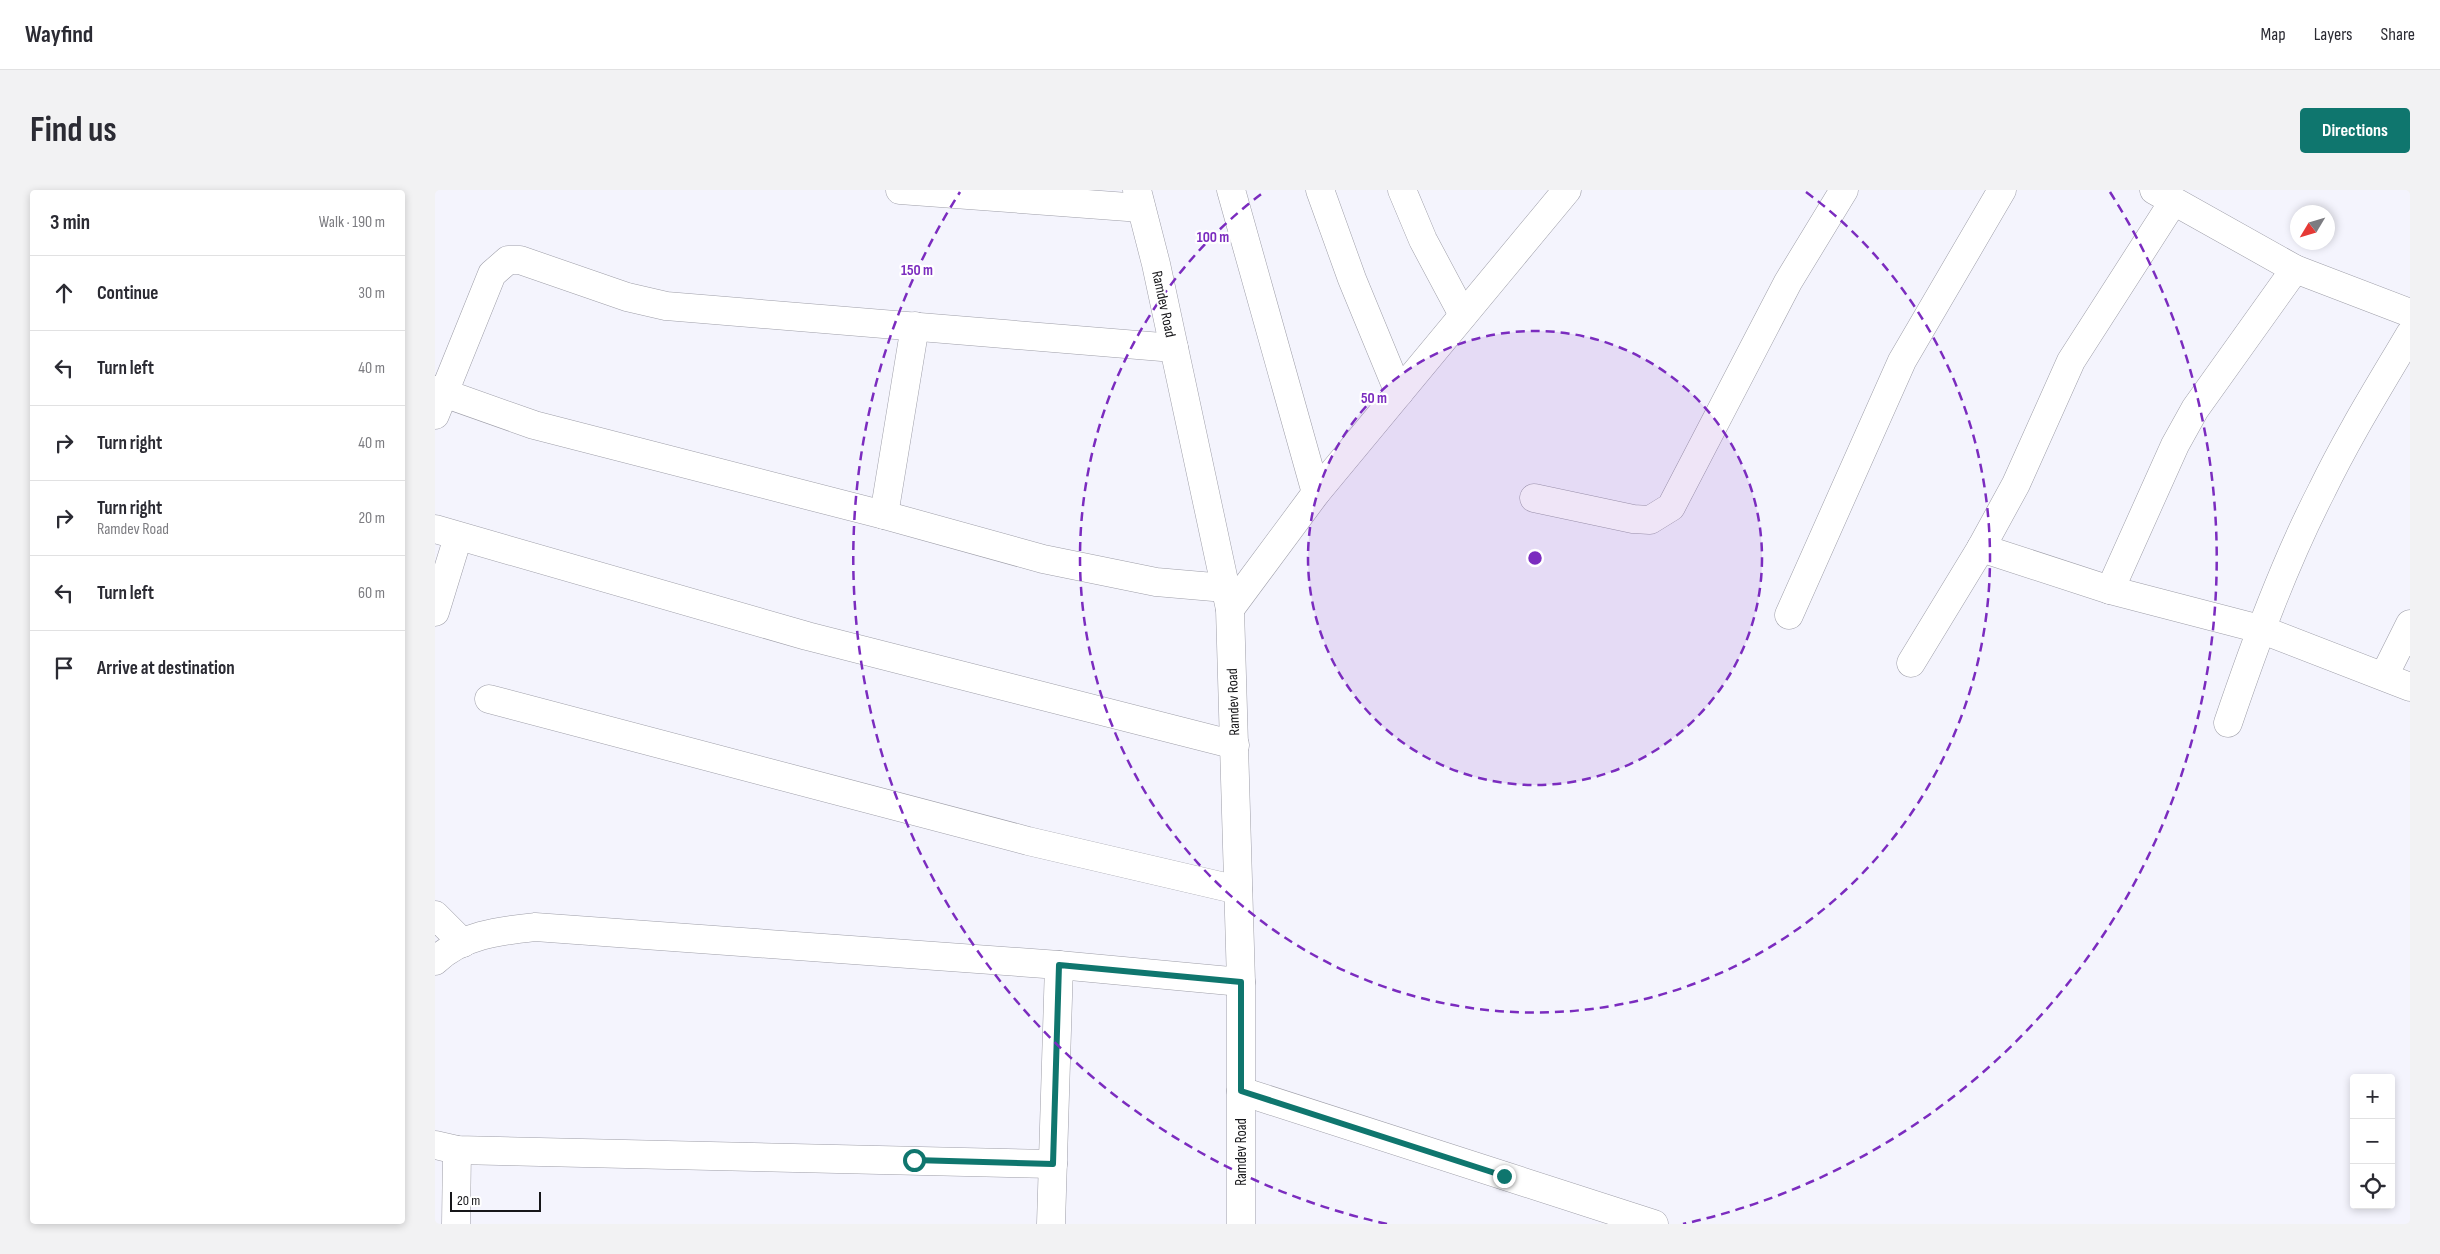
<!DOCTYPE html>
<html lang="en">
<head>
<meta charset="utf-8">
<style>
  body { margin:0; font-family:"Sofia Sans Condensed",sans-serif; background:#f2f2f3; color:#2b2b33 }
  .controls { position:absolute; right:15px; bottom:15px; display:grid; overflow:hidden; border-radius:5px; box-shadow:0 2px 8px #0003 }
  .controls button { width:45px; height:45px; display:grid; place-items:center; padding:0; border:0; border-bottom:1px solid #e1e1e2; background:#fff; color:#2b2b33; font:25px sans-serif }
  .compass { position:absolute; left:1855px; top:15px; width:45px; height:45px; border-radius:50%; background:#fff; box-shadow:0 2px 8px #0003; rotate:232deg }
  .scale { position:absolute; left:15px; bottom:12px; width:91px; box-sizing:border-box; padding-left:5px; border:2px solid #161619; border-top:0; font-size:14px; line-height:18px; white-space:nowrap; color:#161619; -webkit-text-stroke:4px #fff; paint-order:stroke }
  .stop { position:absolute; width:15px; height:15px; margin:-11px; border:4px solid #0f766e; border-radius:50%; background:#fff }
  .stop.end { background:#0f766e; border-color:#fff; box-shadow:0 1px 5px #0008 }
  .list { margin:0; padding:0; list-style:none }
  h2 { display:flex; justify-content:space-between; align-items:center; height:65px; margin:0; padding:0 20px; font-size:21px }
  h2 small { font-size:16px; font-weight:400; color:#7c7c81 }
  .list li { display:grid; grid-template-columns:32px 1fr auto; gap:15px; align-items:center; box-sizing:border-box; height:75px; padding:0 20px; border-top:1px solid #e1e1e2 }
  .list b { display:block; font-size:19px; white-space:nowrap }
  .list p { margin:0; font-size:16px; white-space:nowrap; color:#7c7c81 }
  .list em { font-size:16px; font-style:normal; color:#7c7c81 }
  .icon { flex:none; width:28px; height:28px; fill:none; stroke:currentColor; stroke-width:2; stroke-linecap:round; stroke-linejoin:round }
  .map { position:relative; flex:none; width:1975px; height:1034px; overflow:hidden; border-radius:5px }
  header { display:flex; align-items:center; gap:30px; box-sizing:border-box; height:70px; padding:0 25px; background:#fff; border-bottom:1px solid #e1e1e2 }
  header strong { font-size:24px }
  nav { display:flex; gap:28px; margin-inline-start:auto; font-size:18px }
  .intro { display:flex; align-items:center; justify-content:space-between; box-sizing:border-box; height:120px; padding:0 30px }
  h1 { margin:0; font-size:35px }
  .button { padding:12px 22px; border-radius:5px; background:#0f766e; color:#fff; font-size:18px; font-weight:700 }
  main { display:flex; gap:30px; padding:0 30px }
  aside { flex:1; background:#fff; border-radius:5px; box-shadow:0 2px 8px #0003 }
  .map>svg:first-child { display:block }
</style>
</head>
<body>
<header>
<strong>Wayfind</strong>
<nav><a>Map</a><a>Layers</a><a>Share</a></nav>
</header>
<div class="intro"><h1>Find us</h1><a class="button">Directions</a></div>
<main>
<aside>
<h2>3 min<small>Walk · 190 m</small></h2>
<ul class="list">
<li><svg class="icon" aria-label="ahead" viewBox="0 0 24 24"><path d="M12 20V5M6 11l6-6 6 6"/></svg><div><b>Continue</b></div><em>30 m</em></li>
<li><svg class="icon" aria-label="left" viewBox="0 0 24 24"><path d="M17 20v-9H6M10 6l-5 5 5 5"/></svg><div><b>Turn left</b></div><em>40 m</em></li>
<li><svg class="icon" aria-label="right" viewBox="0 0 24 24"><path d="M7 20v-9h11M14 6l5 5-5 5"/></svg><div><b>Turn right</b></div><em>40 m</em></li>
<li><svg class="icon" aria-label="right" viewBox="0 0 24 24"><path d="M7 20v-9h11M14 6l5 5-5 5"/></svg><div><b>Turn right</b><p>Ramdev Road</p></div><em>20 m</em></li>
<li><svg class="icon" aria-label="left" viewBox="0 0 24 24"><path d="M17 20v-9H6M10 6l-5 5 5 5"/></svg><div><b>Turn left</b></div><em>60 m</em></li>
<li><svg class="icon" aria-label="arrive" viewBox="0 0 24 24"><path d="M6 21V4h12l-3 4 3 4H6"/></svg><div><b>Arrive at destination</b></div></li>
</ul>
</aside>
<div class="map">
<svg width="1975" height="1034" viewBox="0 0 1975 1034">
  <rect width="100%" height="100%" fill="#f4f4fd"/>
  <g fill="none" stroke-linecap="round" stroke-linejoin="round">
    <g stroke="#9e9ea8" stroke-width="29">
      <g id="minor">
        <polyline points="465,0 706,18"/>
        <polyline points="702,0 721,74 795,419 806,792 806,1034"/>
        <polyline points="796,0 881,303"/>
        <polyline points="885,0 917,89 964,203"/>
        <polyline points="967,0 988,50 1028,125"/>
        <polyline points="1719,0 1860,79 1975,123"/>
        <polyline points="0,200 99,235 449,325 608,369 721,392 790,398"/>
        <polyline points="0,225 57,84 73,70 85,70 192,107 231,116 739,158"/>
        <polyline points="1099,308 1198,329 1215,330 1236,317 1353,92 1409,0"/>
        <polyline points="449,325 480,136"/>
        <polyline points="0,339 372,446 800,555"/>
        <polyline points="1546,358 1675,400 1825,439 1975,497"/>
        <polyline points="1675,400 1740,255 1760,219 1860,79"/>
        <polyline points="795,419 881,303 1132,0"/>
        <polyline points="0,422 23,347"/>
        <polyline points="1354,425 1467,171 1567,0"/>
        <polyline points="1476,473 1546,358 1581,294 1636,171 1738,12"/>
        <polyline points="1949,486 1975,434"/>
        <polyline points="54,509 593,651 803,700"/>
        <path d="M1793 533C1820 454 1849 374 1887 300 1913 246 1945 195 1975 144"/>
        <polyline points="0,725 28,753"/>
        <path d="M0 771C27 745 64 741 100 737L624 775 806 792"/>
        <polyline points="806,901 1219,1034"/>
        <polyline points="0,955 22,960 618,974"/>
        <polyline points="21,1034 22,960"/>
        <polyline points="616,1034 624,775"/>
      </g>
    </g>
    <use href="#minor" stroke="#fff" stroke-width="28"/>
  </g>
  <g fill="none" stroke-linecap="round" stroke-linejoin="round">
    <polyline stroke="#0f766e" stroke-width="6" points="479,970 618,974 624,775 806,792 806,901 1069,986"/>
  </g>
  <circle cx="1100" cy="368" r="227" fill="#7b2cbf" fill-opacity=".12"/>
  <g fill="none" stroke="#7b2cbf" stroke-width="2.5" stroke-dasharray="9 6">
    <circle cx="1100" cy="368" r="227"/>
    <path d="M1371 2A455 455 0 1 1 829 2"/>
    <path d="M952 1034A682 682 0 0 1 525 2M1675 2A682 682 0 0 1 1248 1034"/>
  </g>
  <g text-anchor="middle" stroke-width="4.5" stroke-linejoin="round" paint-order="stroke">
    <g font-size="15" fill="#161619" stroke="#fff">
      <text transform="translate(729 114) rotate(78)" y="5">Ramdev Road</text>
      <text transform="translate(798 512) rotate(-92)" y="5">Ramdev Road</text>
      <text transform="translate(806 962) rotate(-90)" y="5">Ramdev Road</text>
    </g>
  </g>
  <circle cx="1100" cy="368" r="8" fill="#7b2cbf" stroke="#fff" stroke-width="2.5"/>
  <g font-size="15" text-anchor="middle" font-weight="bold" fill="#7b2cbf" stroke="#fff" stroke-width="4.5" stroke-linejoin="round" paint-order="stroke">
    <text x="778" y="52">100 m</text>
    <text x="482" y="85">150 m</text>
    <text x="939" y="213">50 m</text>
  </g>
</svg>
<div class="controls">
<button>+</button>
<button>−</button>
<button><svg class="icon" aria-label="locate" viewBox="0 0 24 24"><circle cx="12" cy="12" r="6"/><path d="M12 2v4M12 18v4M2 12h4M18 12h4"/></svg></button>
</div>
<svg class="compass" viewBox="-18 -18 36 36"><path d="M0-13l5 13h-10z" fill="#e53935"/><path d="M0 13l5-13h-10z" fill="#7c7c81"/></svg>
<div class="scale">20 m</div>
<div class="stop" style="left:479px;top:970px"></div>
<div class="stop end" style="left:1069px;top:986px"></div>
</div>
</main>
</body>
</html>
